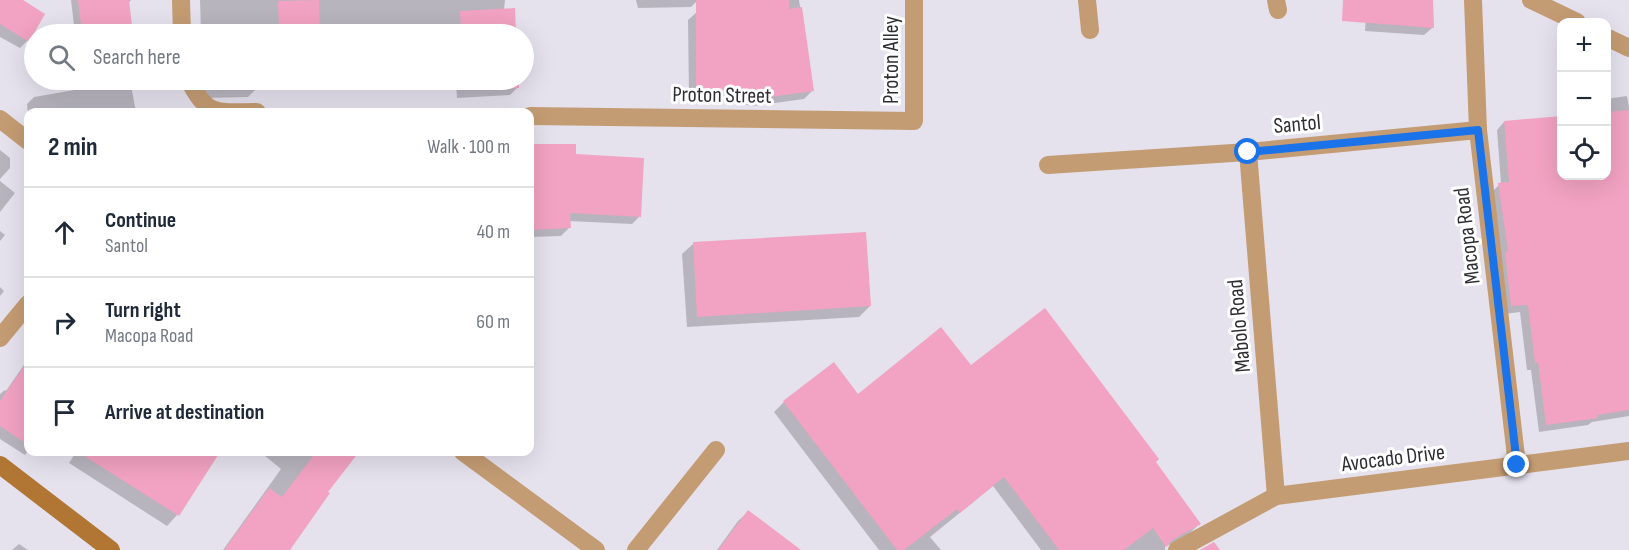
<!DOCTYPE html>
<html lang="en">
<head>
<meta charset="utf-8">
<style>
  body { margin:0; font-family:"Sofia Sans Condensed",sans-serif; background:#f2f2f3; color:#1f2937 }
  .controls { position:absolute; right:18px; top:18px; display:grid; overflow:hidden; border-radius:12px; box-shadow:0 6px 24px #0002 }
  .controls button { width:54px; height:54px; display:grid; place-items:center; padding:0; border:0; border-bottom:2px solid #e0e1e3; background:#fff; color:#1f2937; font:30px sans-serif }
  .stop { position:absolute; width:18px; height:18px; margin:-14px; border:4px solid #1a73e8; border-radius:50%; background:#fff }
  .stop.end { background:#1a73e8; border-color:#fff; box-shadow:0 2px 6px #0008 }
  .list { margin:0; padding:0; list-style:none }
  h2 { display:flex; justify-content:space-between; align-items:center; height:78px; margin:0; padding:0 24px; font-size:26px }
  h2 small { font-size:20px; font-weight:400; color:#747a83 }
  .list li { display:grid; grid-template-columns:39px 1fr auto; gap:18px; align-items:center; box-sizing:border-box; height:90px; padding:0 24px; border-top:2px solid #e0e1e3 }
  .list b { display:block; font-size:22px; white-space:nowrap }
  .list p { margin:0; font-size:20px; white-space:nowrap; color:#747a83 }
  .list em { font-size:20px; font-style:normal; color:#747a83 }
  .icon { flex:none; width:33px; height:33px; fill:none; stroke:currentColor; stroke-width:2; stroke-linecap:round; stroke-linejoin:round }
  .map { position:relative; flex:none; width:1629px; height:550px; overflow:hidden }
  .search { position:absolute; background:#fff; box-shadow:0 6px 24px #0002; left:24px; top:24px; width:510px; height:66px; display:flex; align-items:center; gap:15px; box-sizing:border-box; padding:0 21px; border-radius:33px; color:#747a83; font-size:22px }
  .panel { position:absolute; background:#fff; box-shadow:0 6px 24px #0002; left:24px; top:108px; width:510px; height:348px; border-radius:12px }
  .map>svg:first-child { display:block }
</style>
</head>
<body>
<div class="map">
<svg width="1629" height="550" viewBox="0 0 1629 550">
  <rect width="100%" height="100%" fill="#e5e2ee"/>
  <g fill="#0003">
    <polygon points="0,0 20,0 27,41 20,48 0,37"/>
    <polygon points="71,0 131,0 128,3 131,34 75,34"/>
    <polygon points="200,0 505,0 504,10 513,9 515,34 201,34"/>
    <polygon points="636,0 698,0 691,7 638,8"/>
    <polygon points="760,0 799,0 813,90 804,99 753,106 689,97 688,20 697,12"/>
    <polygon points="1367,0 1432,0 1432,28 1424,35 1365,31"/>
    <polygon points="79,80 130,80 136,112 28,112 28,114 27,104 34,97 86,88 79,84"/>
    <polygon points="203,80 312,80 256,82 256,89 248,97 203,98"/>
    <polygon points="386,80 517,80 518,87 510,95 457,98 456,82 386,82"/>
    <polygon points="1627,96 1629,107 1629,416 1592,422 1588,425 1539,432 1531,370 1527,370 1520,312 1504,314 1491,193 1499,185 1501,184 1497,130 1504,122 1562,176 1606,176 1606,99"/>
    <polygon points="530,145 574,146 574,155 640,216 632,224 569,221 569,228 561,236 530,237"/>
    <polygon points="0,150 10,158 10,168 0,179"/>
    <polygon points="0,181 15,193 0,212"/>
    <polygon points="0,231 5,235 0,241"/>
    <polygon points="693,244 870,306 859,317 687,327 682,254"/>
    <polygon points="0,287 4,291 0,296"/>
    <polygon points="28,359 28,451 25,455 0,439 0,394 5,390 6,391"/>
    <polygon points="971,367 1154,462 1199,524 1189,534 1165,547 1165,550 1041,550 993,486 930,537 941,550 879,550 774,412 784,402 858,396"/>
    <polygon points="76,452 218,452 177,515 167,526 69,463"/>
    <polygon points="260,452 357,452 326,493 288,550 223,550 281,469"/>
    <polygon points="748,512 792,550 717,550 738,521"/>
    <polygon points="19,544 28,550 12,550"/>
  </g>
  <g fill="#f2a2c2">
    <polygon points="0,0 23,0 45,14 29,42 0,24"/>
    <polygon points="78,0 129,0 133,34 82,34"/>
    <polygon points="319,0 320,34 279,34 278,1"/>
    <polygon points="696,0 789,0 789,9 802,7 814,91 762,98 696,89"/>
    <polygon points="1343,0 1433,0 1434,28 1342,21"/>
    <polygon points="515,8 516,34 461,34 460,11"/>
    <polygon points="463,80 519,80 519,88 464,90"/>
    <polygon points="1629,110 1629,410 1597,415 1598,418 1546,425 1538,362 1535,363 1528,305 1511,306 1505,252 1508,251 1498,183 1509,182 1504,121 1562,116 1562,176 1606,176 1606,112"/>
    <polygon points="530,144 576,144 576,154 644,158 641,217 570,213 571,228 530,230"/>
    <polygon points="866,232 871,306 697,317 693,242"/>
    <polygon points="1045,308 1159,459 1156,462 1201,524 1172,540 1166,547 1153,528 1124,550 1059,550 1004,477 960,513 957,509 904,550 897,550 783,401 834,362 858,394 941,327 971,365"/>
    <polygon points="28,360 28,445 0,426 0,401"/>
    <polygon points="78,452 220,452 179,516"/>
    <polygon points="316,452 359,452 328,492 330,493 290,550 224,550 269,488 282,497"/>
    <polygon points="748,510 801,550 718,550"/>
    <polygon points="1214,542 1220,550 1200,550"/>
  </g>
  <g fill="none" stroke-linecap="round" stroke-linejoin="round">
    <g stroke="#c49c73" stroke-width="18">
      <polyline points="1087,0 1090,30"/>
      <polyline points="636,550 716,450"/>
    </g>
    <g stroke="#c49c73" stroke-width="18">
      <polyline points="181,0 182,34"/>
      <polyline points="1276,0 1278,10"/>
      <polyline points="1473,0 1478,130 1517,465"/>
      <polyline points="1531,0 1577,22"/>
      <polyline points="1606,37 1629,48"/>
      <path d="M189 80C207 118 219 112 257 112"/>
      <polyline points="530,116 914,121 914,0"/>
      <polyline points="0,119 28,141"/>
      <polyline points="1248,152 1276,496"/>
      <polyline points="1048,165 1248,152 1478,130"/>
      <polyline points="0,338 28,304"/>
      <polyline points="463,452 596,550"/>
      <polyline points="1177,550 1276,496 1629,451"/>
    </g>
    <polyline stroke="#b17633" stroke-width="18" points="0,465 111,550"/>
  </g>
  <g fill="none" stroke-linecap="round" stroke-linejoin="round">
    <polyline stroke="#1a73e8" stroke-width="8" points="1248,152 1478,130 1517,465"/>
  </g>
  <g text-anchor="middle" stroke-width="6" stroke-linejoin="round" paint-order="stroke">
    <g font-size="22" fill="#2f2e33" stroke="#fff">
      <text transform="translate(890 60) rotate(-90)" y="8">Proton Alley</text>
      <text transform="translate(722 94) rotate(1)" y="8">Proton Street</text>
      <text transform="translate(1297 123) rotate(-5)" y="8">Santol</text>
      <text transform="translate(1466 236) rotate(-97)" y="8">Macopa Road</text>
      <text transform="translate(1238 326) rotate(-95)" y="8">Mabolo Road</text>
      <text transform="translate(1393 457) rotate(-7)" y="8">Avocado Drive</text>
    </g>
  </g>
</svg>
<div class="controls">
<button>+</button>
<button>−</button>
<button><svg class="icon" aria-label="locate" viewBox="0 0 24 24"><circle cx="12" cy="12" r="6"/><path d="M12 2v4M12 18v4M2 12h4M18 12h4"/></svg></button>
</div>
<div class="stop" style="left:1248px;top:152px"></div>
<div class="stop end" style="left:1517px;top:465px"></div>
<div class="search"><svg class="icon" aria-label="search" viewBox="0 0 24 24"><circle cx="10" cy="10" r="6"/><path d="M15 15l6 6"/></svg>Search here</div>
<section class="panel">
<h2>2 min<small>Walk · 100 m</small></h2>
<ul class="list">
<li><svg class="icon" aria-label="ahead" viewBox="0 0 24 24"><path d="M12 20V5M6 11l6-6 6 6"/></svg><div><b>Continue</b><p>Santol</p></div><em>40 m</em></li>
<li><svg class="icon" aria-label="right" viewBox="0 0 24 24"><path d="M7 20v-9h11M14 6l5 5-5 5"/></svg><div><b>Turn right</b><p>Macopa Road</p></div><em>60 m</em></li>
<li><svg class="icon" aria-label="arrive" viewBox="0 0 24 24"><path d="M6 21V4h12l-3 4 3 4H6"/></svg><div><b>Arrive at destination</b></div></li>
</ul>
</section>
</div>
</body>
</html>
